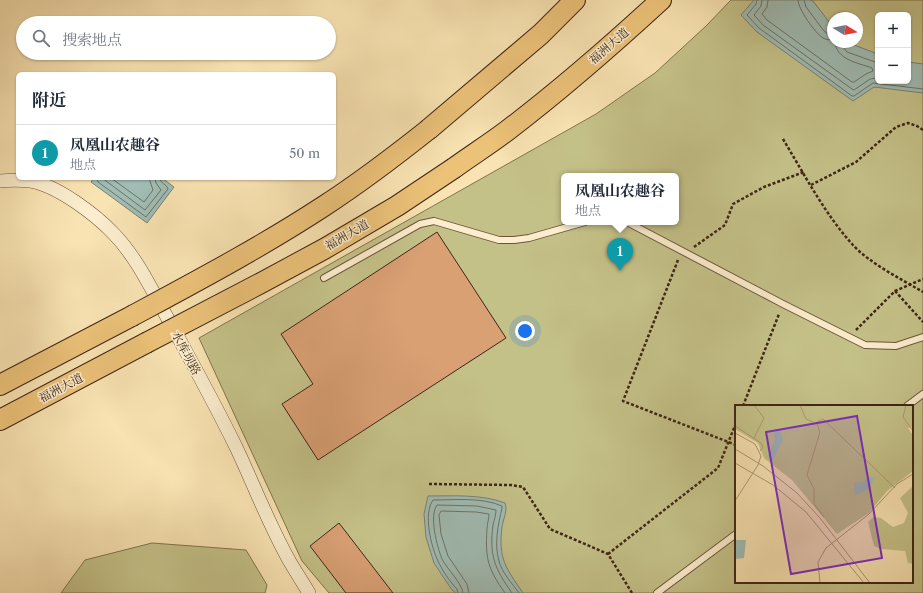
<!DOCTYPE html>
<html lang="zh">
<head>
<meta charset="utf-8">
<style>
  body { margin:0; font-family:"Libre Caslon Text","Noto Serif SC",serif; background:#f2f2f3; color:#1f2937 }
  .controls { position:absolute; right:12px; top:12px; display:grid; overflow:hidden; border-radius:6px; box-shadow:0 1px 3px #0004 }
  .controls button { width:36px; height:36px; display:grid; place-items:center; padding:0; border:0; border-bottom:1px solid #e0e1e3; background:#fff; color:#1f2937; font:20px sans-serif }
  .compass { position:absolute; left:827px; top:12px; width:36px; height:36px; border-radius:50%; background:#fff; box-shadow:0 1px 3px #0004; rotate:100deg }
  .you { position:absolute; left:525px; top:331px; width:14px; height:14px; margin:-10px; border:3px solid #fff; border-radius:50%; background:#1a73e8; box-shadow:0 0 0 6px #1a73e833 }
  .badge { display:grid; place-items:center; width:26px; height:26px; border-radius:50%; background:#8f2418; color:#fff; font-size:13px; font-weight:700 }
  .pin { position:absolute; translate:-50% -33px; filter:drop-shadow(0 1px 2px #0008) }
  .pin::after { content:''; position:absolute; top:21px; width:14px; height:12px; background:inherit; clip-path:polygon(0 0,100% 0,50% 100%) }
  .popup { position:absolute; left:561px; top:173px; width:118px; height:52px; box-sizing:border-box; display:grid; place-content:center; border-radius:6px; background:#fff; filter:drop-shadow(0 1px 3px #0005); font-size:13px; white-space:nowrap; color:#747a83 }
  .popup b { font-size:15px; color:#1f2937 }
  .popup::after { content:''; position:absolute; left:50%; top:100%; margin-left:-8px; border:8px solid transparent; border-top-color:#fff }
  .list { margin:0; padding:0; list-style:none }
  h2 { display:flex; justify-content:space-between; align-items:center; height:52px; margin:0; padding:0 16px; font-size:17px }
  h2 small { font-size:13px; font-weight:400; color:#747a83 }
  .list li { display:grid; grid-template-columns:26px 1fr auto; gap:12px; align-items:center; box-sizing:border-box; height:56px; padding:0 16px; border-top:1px solid #e0e1e3 }
  .list b { display:block; font-size:15px; white-space:nowrap }
  .list p { margin:0; font-size:13px; white-space:nowrap; color:#747a83 }
  .list em { font-size:13px; font-style:normal; color:#747a83 }
  .icon { flex:none; width:22px; height:22px; fill:none; stroke:currentColor; stroke-width:2; stroke-linecap:round; stroke-linejoin:round }
  .map { position:relative; flex:none; width:923px; height:593px; overflow:hidden }
  .search { position:absolute; background:#fff; box-shadow:0 1px 3px #0004; left:16px; top:16px; width:320px; height:44px; display:flex; align-items:center; gap:10px; box-sizing:border-box; padding:0 14px; border-radius:22px; color:#747a83; font-size:15px }
  .panel { position:absolute; background:#fff; box-shadow:0 1px 3px #0004; left:16px; top:72px; width:320px; height:108px; border-radius:6px }
  .map>svg:first-child { display:block }
</style>
</head>
<body>
<div class="map">
<svg width="923" height="593" viewBox="0 0 923 593">
  <rect width="100%" height="100%" fill="#f9e3b2"/>
  <filter id="stains"><feTurbulence type="fractalNoise" baseFrequency=".005" numOctaves="4"/><feColorMatrix values="0 0 0 0 .2 0 0 0 0 .09 0 0 0 0 .02 0 0 0 .5 -.17"/></filter>
  <radialGradient id="worn" r=".72"><stop offset=".6" stop-color="#630" stop-opacity="0"/><stop offset="1" stop-color="#630" stop-opacity=".3"/></radialGradient>
  <g fill="#c4c188" stroke="#81744f" fill-rule="evenodd">
    <path d="M731 0H923V593H329L302 561 199 338 596 114 655 73 706 26ZM878 15H908V81H878ZM833 18H857V42H833ZM564 176H676V222H564ZM736 406H912V582H736Z"/>
    <polygon points="152,543 246,550 267,585 265,593 61,593 85,560"/>
  </g>
  <g fill="#a0bdb5" stroke="#798175">
    <polygon points="754,0 810,0 813,1 833,27 833,42 846,42 878,54 878,81 908,81 908,62 923,64 923,93 874,87 853,101 757,32 741,15"/>
    <polygon points="94,178 162,178 174,187 147,223 91,182"/>
    <path d="M428 496C454 496 481 494 505 503 508 511 503 519 502 527 498 559 506 568 523 593H456L452 590 434 563 426 537 424 514Z"/>
  </g>
  <g fill="none" stroke-linecap="round" stroke-linejoin="round">
    <g stroke="#6f7266" stroke-width="1">
      <polyline points="757,0 756,4 747,15 759,28 852,96 854,96 873,83 923,89"/>
      <polyline points="762,0 761,6 754,15 763,25 852,89 854,90 870,79 878,78"/>
      <path d="M768 0 767 7 762 14 767 20 852 82H854L866 74 873 71 872 68C859 63 836 60 835 42"/>
      <path d="M798 0C798 9 815 33 823 38 827 40 830 40 833 40"/>
      <polyline points="804,0 806,7 824,31 828,34 833,34"/>
      <polyline points="842,42 843,47 847,52 878,63"/>
      <path d="M97 178 98 182 146 217 168 189C167 184 160 184 160 178"/>
      <polyline points="102,178 145,210 161,190 156,183 155,178"/>
      <polyline points="111,178 144,202 153,190 149,178"/>
      <path d="M458 593 457 589C450 582 442 570 438 561 431 546 423 514 433 500 454 500 482 497 502 506V508C498 525 494 544 499 561 502 573 512 583 519 593"/>
      <path d="M463 593C462 583 447 569 442 559 437 547 429 516 437 505L477 506 496 510C496 515 494 520 493 525 489 556 495 569 512 593"/>
      <path d="M469 593 467 584 448 556 441 534 439 515 441 511 476 512 489 514C489 519 487 524 487 529 485 559 488 569 505 593"/>
    </g>
  </g>
  <g fill="#d9a074" stroke="#3e2616">
    <polygon points="437,232 506,338 318,460 282,404 313,384 281,334"/>
    <polygon points="339,523 393,593 346,593 310,546"/>
  </g>
  <g fill="none" stroke-linecap="round" stroke-linejoin="round">
    <g stroke="#6d553d" stroke-width="8">
      <g id="service">
        <polyline points="627,222 783,304 865,345 896,346 923,337"/>
        <polyline points="324,278 420,224 434,221 499,240 514,240 529,238 585,222"/>
        <polyline points="907,406 923,394"/>
        <polyline points="657,593 736,534"/>
      </g>
    </g>
    <g stroke="#6d553d" stroke-width="14">
      <path id="minor" d="M0 181C10 180 20 180 30 181 57 185 96 215 114 234 139 260 154 295 172 326 194 366 216 406 236 447 254 485 269 525 290 562 296 572 303 583 309 593"/>
    </g>
    <g stroke="#3e2616" stroke-width="22">
      <g id="primary">
        <polyline points="429,129 541,34 575,0"/>
        <path d="M454 168C472 155 491 143 508 130 562 89 612 45 661 0"/>
        <polyline points="0,385 132,316"/>
        <polyline points="0,420 146,343"/>
      </g>
    </g>
    <g stroke="#3e2616" stroke-width="2.5" stroke-dasharray="3 2" stroke-linecap="butt">
      <path d="M783 139C804 174 825 214 852 244 869 263 901 279 923 292"/>
      <polyline points="811,185 856,162 896,127 908,123 917,126 923,130"/>
      <polyline points="694,247 725,225 733,204 764,187 804,172"/>
      <polyline points="678,260 623,401 736,445"/>
      <polyline points="895,291 923,322"/>
      <polyline points="856,330 895,291 923,279"/>
      <polyline points="743,406 779,314"/>
      <polyline points="429,484 511,485 523,487 550,529 608,554 632,593"/>
      <polyline points="608,554 718,468 736,423"/>
    </g>
    <use href="#service" stroke="#fbedcd" stroke-width="6"/>
    <use href="#minor" stroke="#fbedcd" stroke-width="13"/>
    <use href="#primary" stroke="#ecc279" stroke-width="20"/>
    <g stroke="#3e2616" stroke-width="22" stroke-linecap="butt">
      <g id="primary-bridge">
        <path d="M132 316C197 281 263 246 324 206 361 182 395 156 429 129"/>
        <polyline points="146,343 261,283 324,249 397,206 454,168"/>
      </g>
    </g>
    <use href="#primary-bridge" stroke="#ecc279" stroke-width="20"/>
  </g>
  <g text-anchor="middle" stroke-width="3" stroke-linejoin="round" paint-order="stroke">
    <g font-size="12" fill="#3e2616" stroke="#fbedcd">
      <text transform="translate(609 46) rotate(-41)" y="4">福洲大道</text>
      <text transform="translate(347 235) rotate(-30)" y="4">福洲大道</text>
      <text transform="translate(186 353) rotate(62)" y="4">水库坝路</text>
      <text transform="translate(61 388) rotate(-28)" y="4">福洲大道</text>
    </g>
  </g>
  <g transform="translate(735 405)">
    <rect width="178" height="178" fill="#f9e3b2"/>
    <path d="M0 0H178V22L173 23 178 30V66L152 86 134 108 102 129 57 75 29 53 23 38 0 24ZM178 81V159L173 158 170 146 146 144 139 141 133 117 138 112 146 113 158 122 169 118 173 108 165 93Z" fill="#c4c188"/>
    <path d="M40 23 45 25 48 35 38 55 32 52 39 38ZM134 71 140 73 134 84 120 90 119 78 128 77ZM0 135H11L9 153 0 154Z" fill="#a0bdb5"/>
    <path fill="none" stroke="#ae9774" stroke-width="1" d="M65 0 71 14 80 18 88 14 160 83M171 0 168 12 178 26M82 18 85 27 72 70 79 84V99L89 112M0 21 26 38 28 42 25 46M0 28 20 39 26 51 23 60 0 96M19 33 29 13 19 0M0 44 28 61 62 88 85 113 135 178M0 58 38 80 71 107 129 178M85 178 83 157 91 143 134 109 162 79 178 69"/>
    <path fill="#7b2cbf" fill-opacity="0.15" stroke="#7b2cbf" stroke-width="2" d="M122 11 147 153 56 169 31 27Z"/>
    <rect width="178" height="178" fill="none" stroke="#3e2616" stroke-width="2"/>
  </g>
  <rect width="100%" height="100%" filter="url(#stains)"/>
  <rect width="100%" height="100%" fill="url(#worn)"/>
</svg>
<div class="controls">
<button>+</button>
<button>−</button>
</div>
<svg class="compass" viewBox="-18 -18 36 36"><path d="M0-13l5 13h-10z" fill="#e53935"/><path d="M0 13l5-13h-10z" fill="#747a83"/></svg>
<div class="you"></div>
<div class="pin badge" style="left:620px;top:271px;background:#0f9aa8">1</div>
<div class="popup"><b>凤凰山农趣谷</b>地点</div>
<div class="search"><svg class="icon" aria-label="search" viewBox="0 0 24 24"><circle cx="10" cy="10" r="6"/><path d="M15 15l6 6"/></svg>搜索地点</div>
<section class="panel">
<h2>附近<small></small></h2>
<ul class="list">
<li><span class="badge" style="background:#0f9aa8">1</span><div><b>凤凰山农趣谷</b><p>地点</p></div><em>50 m</em></li>
</ul>
</section>
</div>
</body>
</html>
